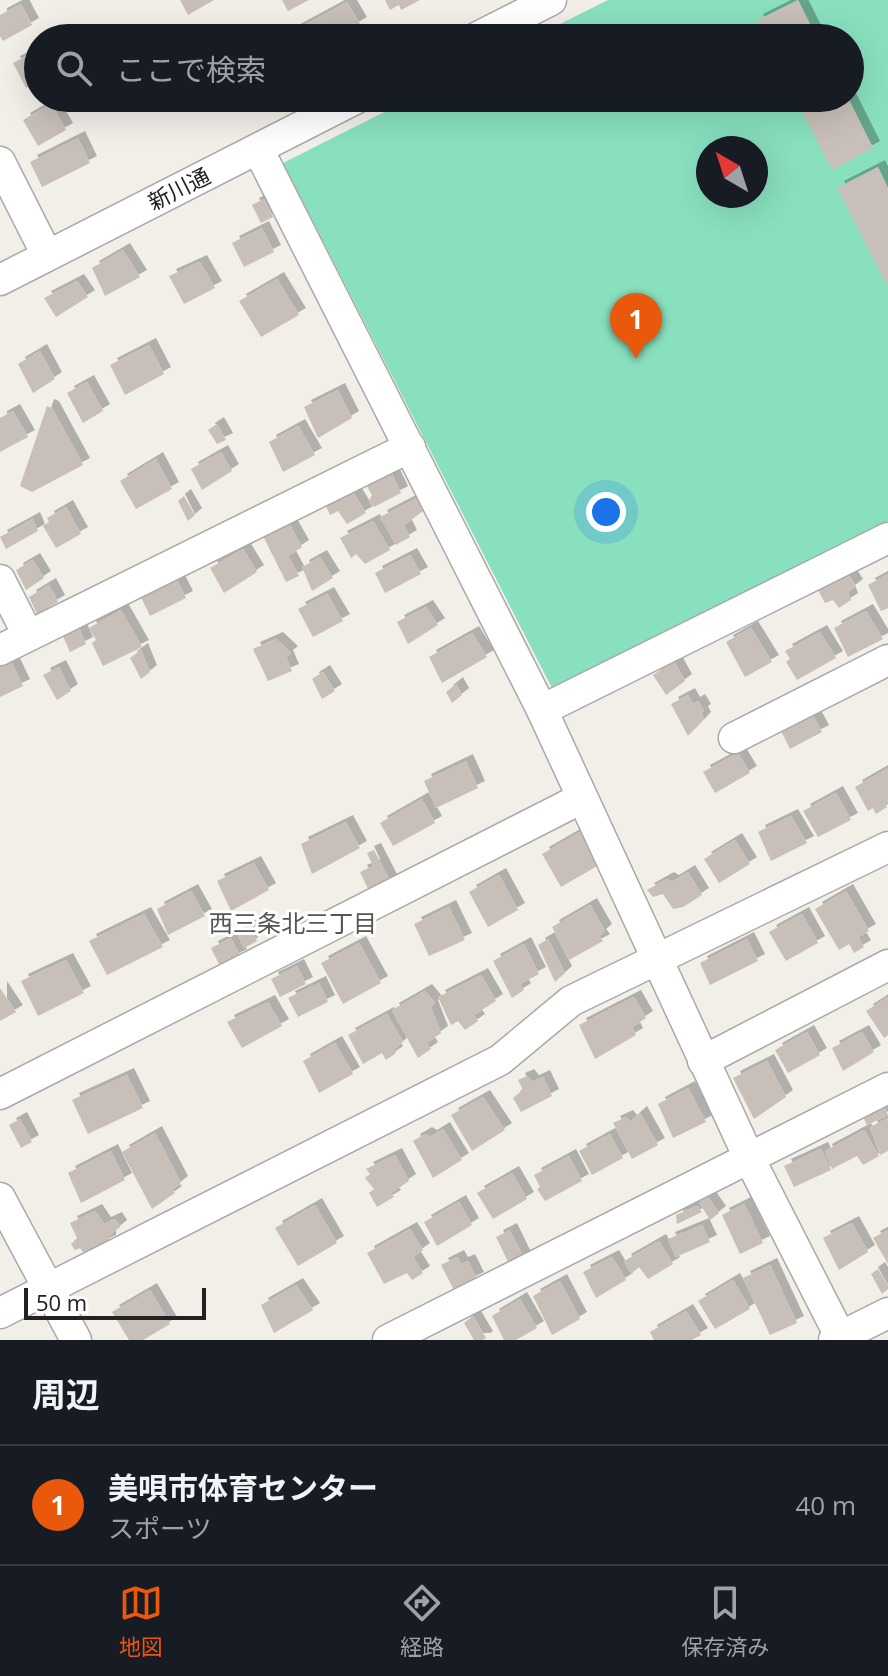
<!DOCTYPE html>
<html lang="ja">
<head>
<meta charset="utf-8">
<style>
  body { margin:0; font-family:"Open Sans","Noto Sans JP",sans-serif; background:#20242c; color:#f1f3f6 }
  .compass { position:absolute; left:696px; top:136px; width:72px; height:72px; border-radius:50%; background:#171b24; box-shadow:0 8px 32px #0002; rotate:321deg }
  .scale { position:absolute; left:24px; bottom:20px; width:182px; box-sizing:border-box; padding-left:8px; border:4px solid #222; border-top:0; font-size:22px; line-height:28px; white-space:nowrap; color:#222; -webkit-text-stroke:6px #fff; paint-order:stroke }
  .you { position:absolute; left:606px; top:512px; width:28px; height:28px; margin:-20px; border:6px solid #fff; border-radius:50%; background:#1a73e8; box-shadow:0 0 0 12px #1a73e833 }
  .badge { display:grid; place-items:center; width:52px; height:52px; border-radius:50%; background:#ea580c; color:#fff; font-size:26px; font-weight:700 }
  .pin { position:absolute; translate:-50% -66px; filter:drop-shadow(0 2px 4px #0008) }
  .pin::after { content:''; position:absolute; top:42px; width:28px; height:24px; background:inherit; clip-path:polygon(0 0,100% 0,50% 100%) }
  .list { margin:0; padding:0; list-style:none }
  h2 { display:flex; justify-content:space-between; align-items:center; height:104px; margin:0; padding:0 32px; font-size:34px }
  h2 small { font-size:26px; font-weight:400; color:#9ea1a6 }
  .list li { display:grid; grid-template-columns:52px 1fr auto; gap:24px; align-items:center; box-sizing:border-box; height:120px; padding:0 32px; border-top:2px solid #363941 }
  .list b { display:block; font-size:30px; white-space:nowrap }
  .list p { margin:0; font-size:26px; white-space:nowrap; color:#9ea1a6 }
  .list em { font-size:26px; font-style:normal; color:#9ea1a6 }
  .icon { flex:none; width:44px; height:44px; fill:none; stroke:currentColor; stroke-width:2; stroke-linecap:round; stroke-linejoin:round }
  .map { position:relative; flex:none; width:888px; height:1340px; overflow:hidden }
  .search { position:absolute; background:#171b24; box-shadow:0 8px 32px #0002; left:24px; right:24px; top:24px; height:88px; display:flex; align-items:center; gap:20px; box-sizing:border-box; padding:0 28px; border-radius:44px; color:#9ea1a6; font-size:30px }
  .sheet { height:224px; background:#171b24 }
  nav { display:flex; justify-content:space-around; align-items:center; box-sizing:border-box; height:112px; border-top:2px solid #363941; background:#171b24; font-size:22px; color:#9ea1a6 }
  nav a { display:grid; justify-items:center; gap:4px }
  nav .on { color:#ea580c }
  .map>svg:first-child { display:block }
</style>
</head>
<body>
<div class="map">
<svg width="888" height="1340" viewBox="0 0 888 1340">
  <defs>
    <filter id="shadow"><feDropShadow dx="7" dy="-7" stdDeviation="0" flood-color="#0004"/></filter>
  </defs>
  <rect width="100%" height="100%" fill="#f2efe9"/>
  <path fill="#88e0be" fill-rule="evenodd" d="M608 0H888V521L554 692 283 163 412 98H850V38H532ZM708 148H756V196H708Z"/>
  <g fill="#c7bfb8" filter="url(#shadow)">
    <polygon points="180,0 214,0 188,15"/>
    <polygon points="282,0 309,0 288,11"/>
    <polygon points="385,0 420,0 401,10 399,5 390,10"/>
    <polygon points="798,0 817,38 765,38 756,21"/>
    <polygon points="347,2 360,24 348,31 351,36 347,38 287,38 286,35"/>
    <polygon points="21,4 32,25 3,41 0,36 0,15"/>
    <polygon points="38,50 38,82 26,88 13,63"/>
    <polygon points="795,98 848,98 873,148 832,170"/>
    <polygon points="51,104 66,130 38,146 23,120"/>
    <polygon points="78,138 90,163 42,187 30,162"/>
    <polygon points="878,167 888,188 888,287 837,188"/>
    <polygon points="264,199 273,217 261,223 252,205"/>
    <polygon points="262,228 274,252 244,267 232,243"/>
    <polygon points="123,250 140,277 105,296 92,268"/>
    <polygon points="200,262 215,288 184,304 169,276"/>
    <polygon points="277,279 299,315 261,337 239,301"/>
    <polygon points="77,281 88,297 56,317 44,298"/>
    <polygon points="149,345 164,374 125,395 110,365"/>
    <polygon points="40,351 55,379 33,393 18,364"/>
    <polygon points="87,382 103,411 83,423 67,393"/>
    <polygon points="338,390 352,418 318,438 304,407"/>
    <polygon points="47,406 52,408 83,465 32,492 20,486"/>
    <polygon points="13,411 28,437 0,452 0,418"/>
    <polygon points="217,424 226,440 217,444 208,430"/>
    <polygon points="298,426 315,455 283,472 269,442"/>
    <polygon points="221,452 232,471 202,490 191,469"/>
    <polygon points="156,459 172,489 136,509 120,481"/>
    <polygon points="390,470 401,493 374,507 369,501 372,495 365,483"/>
    <polygon points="351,489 366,513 347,524 338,511 330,515 324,502"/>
    <polygon points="184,496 195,515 188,521 178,501"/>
    <polygon points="419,497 426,509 404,525 410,537 396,545 380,517"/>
    <polygon points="66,507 81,534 56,548 43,526 49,522 47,518"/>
    <polygon points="33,519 38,531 6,549 0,537"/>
    <polygon points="373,521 390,550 365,564 356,554 351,558 340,538"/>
    <polygon points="288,522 302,547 288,556 299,576 286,582 262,534"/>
    <polygon points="243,549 257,572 224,593 210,568"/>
    <polygon points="410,555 421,574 385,593 375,573"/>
    <polygon points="320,557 333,578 312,591 302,567"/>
    <polygon points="33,560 44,578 26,590 16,570"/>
    <polygon points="848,574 856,586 848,592 851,600 839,608 833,600 825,603 818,590"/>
    <polygon points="888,574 888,608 881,611 868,585"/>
    <polygon points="175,576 186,598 150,616 140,595"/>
    <polygon points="49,585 58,602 37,614 29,597"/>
    <polygon points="327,594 343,621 313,637 298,609"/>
    <polygon points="426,607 438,625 408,644 397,622"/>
    <polygon points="121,610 142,647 103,666 92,643 96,640 89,628"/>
    <polygon points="866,611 883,639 848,657 834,628"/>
    <polygon points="78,626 86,644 70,652 62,634"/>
    <polygon points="751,628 772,662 745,677 726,642"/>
    <polygon points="820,632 836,658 797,680 786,662 790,659 785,651"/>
    <polygon points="472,633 487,657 442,683 429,657"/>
    <polygon points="276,639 291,653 286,657 292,671 268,681 253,649"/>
    <polygon points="141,650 150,672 141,679 130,658"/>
    <polygon points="10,659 23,686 0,697 0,664"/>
    <polygon points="674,661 685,681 666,695 653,675"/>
    <polygon points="59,667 71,691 57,700 43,675"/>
    <polygon points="323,672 335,691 322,699 312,679"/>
    <polygon points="456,684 462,695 452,703 446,692"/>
    <polygon points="688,695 693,704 698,701 704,711 701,713 704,719 688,736 671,704"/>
    <polygon points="809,708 822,732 790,749 778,725"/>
    <polygon points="738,753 750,773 715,793 703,772"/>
    <polygon points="466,761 478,788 436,808 424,781"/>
    <polygon points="888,768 888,802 885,803 887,807 876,814 873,808 868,811 855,787"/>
    <polygon points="836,793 851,820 818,837 803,811"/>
    <polygon points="422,799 435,823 393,846 380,823"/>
    <polygon points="791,816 807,843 771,861 758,832"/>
    <polygon points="346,822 360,848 312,874 301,844"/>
    <polygon points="580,832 599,865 561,887 542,854"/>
    <polygon points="735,840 750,864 719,883 704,859"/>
    <polygon points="374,850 391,883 370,893 360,872 373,866 367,853"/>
    <polygon points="254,863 269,890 231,911 217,881"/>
    <polygon points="688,872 702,895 683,907 673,909 663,894 653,897 647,890 667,879 672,882"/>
    <polygon points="499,875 518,910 488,927 469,892"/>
    <polygon points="191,891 205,916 168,935 157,909"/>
    <polygon points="846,891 869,931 858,937 864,947 854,953 849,944 839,950 815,909"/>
    <polygon points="590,905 605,931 599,936 603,941 569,960 552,927"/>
    <polygon points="449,907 465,940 429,956 414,924"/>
    <polygon points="144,914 163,947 107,975 89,941"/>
    <polygon points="802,914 818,943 786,961 769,932"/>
    <polygon points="250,926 257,941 244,948 237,933"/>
    <polygon points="231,938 240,956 220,966 211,948"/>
    <polygon points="548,939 565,973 555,982 538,945"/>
    <polygon points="747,939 758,961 710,985 700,963"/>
    <polygon points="359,943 381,983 343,1004 321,963"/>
    <polygon points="524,944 539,974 520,984 524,990 512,998 493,961"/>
    <polygon points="66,960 84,993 38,1016 21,981"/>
    <polygon points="297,966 306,984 280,997 271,979"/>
    <polygon points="481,975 496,1001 474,1015 478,1021 465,1030 458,1021 451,1025 438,997"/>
    <polygon points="319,983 328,1002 298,1017 288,998"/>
    <polygon points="0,988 16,1012 0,1021"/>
    <polygon points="425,991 435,1003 431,1007 441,1033 427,1043 431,1049 418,1058 392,1010"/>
    <polygon points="634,997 646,1018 632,1027 636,1035 595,1059 579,1025"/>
    <polygon points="888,997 888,1035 884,1038 866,1011"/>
    <polygon points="268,1002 282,1026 242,1048 227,1022"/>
    <polygon points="387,1014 403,1042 394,1050 396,1053 386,1060 382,1053 363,1064 348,1035"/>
    <polygon points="807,1032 820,1055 788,1073 775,1050"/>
    <polygon points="862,1032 874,1052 843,1071 832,1048"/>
    <polygon points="335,1043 353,1074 319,1093 303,1061"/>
    <polygon points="767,1061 786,1097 754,1119 733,1078"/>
    <polygon points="127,1075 143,1108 88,1134 72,1100"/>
    <polygon points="527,1076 532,1082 543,1077 552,1096 521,1112 513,1098 523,1090 518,1080"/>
    <polygon points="688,1088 706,1122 673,1138 658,1104"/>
    <polygon points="483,1097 505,1130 472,1151 451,1115"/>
    <polygon points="884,1106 888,1115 867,1125 863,1117"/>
    <polygon points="640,1113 658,1145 632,1159 613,1123 626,1117 630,1122"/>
    <polygon points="888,1118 888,1151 880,1155 870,1127"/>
    <polygon points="20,1119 32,1142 21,1148 9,1125"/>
    <polygon points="443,1129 462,1160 433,1178 413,1141 425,1134 430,1137"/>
    <polygon points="864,1130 879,1156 863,1165 857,1156 832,1169 825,1151"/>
    <polygon points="155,1133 181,1183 172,1190 175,1193 152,1209 122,1152"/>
    <polygon points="610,1134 623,1158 592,1175 579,1151"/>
    <polygon points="821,1149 831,1170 794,1187 784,1166"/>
    <polygon points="111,1151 125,1180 81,1203 68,1173"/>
    <polygon points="395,1155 409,1181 391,1193 394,1197 377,1207 369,1193 374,1189 365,1178 370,1174 366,1169"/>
    <polygon points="569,1156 582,1181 545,1201 537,1189 540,1187 534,1175"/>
    <polygon points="512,1173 527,1199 493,1219 477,1193"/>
    <polygon points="708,1197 719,1213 710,1220 699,1202"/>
    <polygon points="459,1202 472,1225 437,1246 424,1222"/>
    <polygon points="744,1204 763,1243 740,1254 722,1215"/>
    <polygon points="315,1205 337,1243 298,1266 275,1228"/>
    <polygon points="697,1206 702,1212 677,1224 676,1215"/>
    <polygon points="95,1211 104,1224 115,1219 120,1227 109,1236 109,1242 84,1253 80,1248 75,1250 71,1244 77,1238 70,1223"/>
    <polygon points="852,1223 868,1252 839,1270 823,1238"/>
    <polygon points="702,1225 710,1242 676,1257 668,1239"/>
    <polygon points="410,1229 423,1250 413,1257 423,1273 412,1280 407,1273 384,1284 367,1253"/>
    <polygon points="510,1230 524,1259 510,1266 496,1237"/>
    <polygon points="888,1230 888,1264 873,1238"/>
    <polygon points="659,1241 673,1264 648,1279 639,1267 631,1274 624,1261"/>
    <polygon points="457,1257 461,1264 468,1261 477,1279 454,1290 441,1265"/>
    <polygon points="612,1257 626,1280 596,1298 583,1272"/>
    <polygon points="770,1265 797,1323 770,1335 743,1278"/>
    <polygon points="878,1269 888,1285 888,1289 882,1294 871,1274"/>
    <polygon points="733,1280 750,1309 715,1329 698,1301"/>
    <polygon points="560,1281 580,1319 552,1335 533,1296"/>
    <polygon points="296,1285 313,1310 274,1333 261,1305"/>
    <polygon points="150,1290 170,1324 143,1340 129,1340 112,1312"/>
    <polygon points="520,1299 537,1328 516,1340 504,1340 492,1316"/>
    <polygon points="686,1311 701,1335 692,1340 654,1340 650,1332"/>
    <polygon points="473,1316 486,1338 483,1340 474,1340 464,1323"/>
  </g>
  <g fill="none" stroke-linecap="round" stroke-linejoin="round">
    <g stroke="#a9a9a9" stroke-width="33">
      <g id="minor">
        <polyline points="476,38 551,0"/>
        <polyline points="258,149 542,710 750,1160 842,1340"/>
        <polyline points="0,162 47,255"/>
        <polyline points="0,280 357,98"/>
        <polyline points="0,580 28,635"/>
        <polyline points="0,650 410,447"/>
        <polyline points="542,710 888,538"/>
        <polyline points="734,738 888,660"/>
        <polyline points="703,1061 888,965"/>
        <polyline points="0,1094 582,798"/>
        <polyline points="0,1198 76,1340"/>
        <polyline points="0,1313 500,1060 571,1001 888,847"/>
        <polyline points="388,1340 888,1088"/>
        <polyline points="834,1340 888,1313"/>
      </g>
    </g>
    <use href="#minor" stroke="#fff" stroke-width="30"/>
  </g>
  <g text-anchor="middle" stroke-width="6" stroke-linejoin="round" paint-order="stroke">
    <g font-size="22" fill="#222" stroke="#fff">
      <text transform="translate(179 189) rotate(-27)" y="8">新川通</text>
    </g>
    <g font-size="24" fill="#555" stroke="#fff">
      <text x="293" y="932">西三条北三丁目</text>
    </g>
  </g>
</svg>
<svg class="compass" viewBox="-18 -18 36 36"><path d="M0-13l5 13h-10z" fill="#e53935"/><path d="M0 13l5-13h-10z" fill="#9ea1a6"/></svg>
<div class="scale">50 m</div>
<div class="you"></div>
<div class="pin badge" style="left:636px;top:359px">1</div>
<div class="search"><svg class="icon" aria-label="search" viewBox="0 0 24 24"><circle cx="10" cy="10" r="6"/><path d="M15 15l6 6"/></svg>ここで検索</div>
</div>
<section class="sheet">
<h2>周辺<small></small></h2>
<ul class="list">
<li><span class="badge">1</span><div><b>美唄市体育センター</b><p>スポーツ</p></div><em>40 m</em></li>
</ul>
</section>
<nav>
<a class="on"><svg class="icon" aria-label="map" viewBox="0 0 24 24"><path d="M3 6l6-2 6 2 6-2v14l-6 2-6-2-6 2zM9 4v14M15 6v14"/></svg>地図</a>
<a><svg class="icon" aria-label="directions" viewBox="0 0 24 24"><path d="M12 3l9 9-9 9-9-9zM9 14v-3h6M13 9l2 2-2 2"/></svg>経路</a>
<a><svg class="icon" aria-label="saved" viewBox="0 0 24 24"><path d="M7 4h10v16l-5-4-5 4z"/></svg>保存済み</a>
</nav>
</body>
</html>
